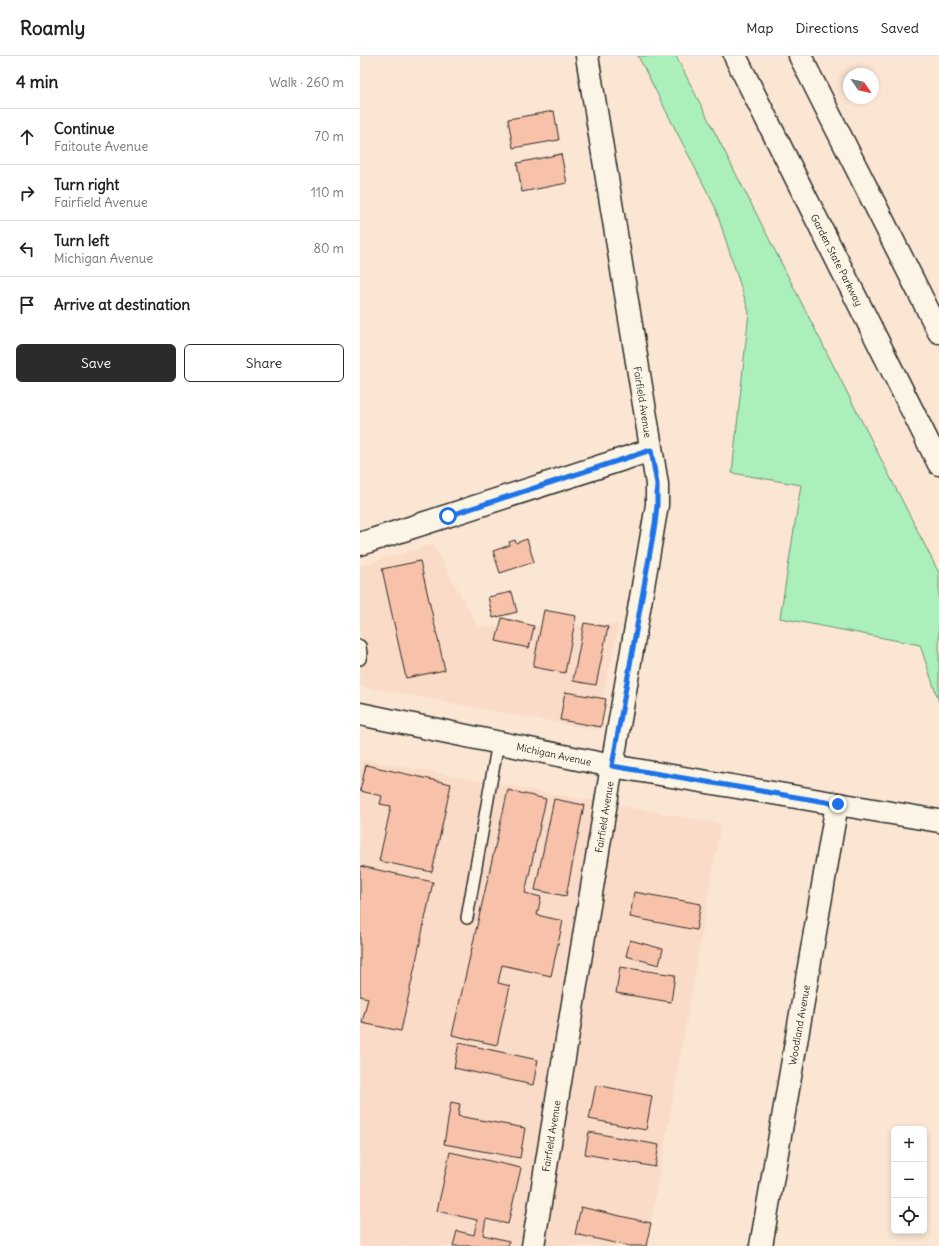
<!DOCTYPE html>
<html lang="en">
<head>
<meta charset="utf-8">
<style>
  body { margin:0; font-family:Delius,sans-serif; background:#f6f6f6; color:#202124 }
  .controls { position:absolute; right:12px; bottom:12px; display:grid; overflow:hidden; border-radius:6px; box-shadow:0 2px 6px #0003 }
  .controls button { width:36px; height:36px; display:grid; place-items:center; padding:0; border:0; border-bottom:1px solid #e0e0e0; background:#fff; color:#202124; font:20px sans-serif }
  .compass { position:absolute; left:483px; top:12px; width:36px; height:36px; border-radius:50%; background:#fff; box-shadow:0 2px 6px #0003; rotate:124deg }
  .stop { position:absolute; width:12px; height:12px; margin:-9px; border:3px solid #1a73e8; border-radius:50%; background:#fff }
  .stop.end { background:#1a73e8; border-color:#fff; box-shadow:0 1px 4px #0008 }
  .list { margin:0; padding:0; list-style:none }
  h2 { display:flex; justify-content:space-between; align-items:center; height:52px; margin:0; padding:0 16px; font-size:17px }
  h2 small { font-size:13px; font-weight:400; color:#757577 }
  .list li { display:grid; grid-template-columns:26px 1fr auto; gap:12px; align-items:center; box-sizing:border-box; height:56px; padding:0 16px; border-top:1px solid #e0e0e0 }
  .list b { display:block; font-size:15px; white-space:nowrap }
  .list p { margin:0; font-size:13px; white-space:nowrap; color:#757577 }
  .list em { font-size:13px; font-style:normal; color:#757577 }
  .actions { display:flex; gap:8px; padding:12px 16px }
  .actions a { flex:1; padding:9px 0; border:1px solid #2b2b2b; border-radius:6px; text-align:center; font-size:14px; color:#2b2b2b }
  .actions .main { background:#2b2b2b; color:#fff }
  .icon { flex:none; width:22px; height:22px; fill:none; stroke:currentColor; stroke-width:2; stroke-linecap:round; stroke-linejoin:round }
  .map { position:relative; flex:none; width:579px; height:1190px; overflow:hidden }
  header { display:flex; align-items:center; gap:24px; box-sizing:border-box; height:56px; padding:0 20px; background:#fff; border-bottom:1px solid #e0e0e0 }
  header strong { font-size:19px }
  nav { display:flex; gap:22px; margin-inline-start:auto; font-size:14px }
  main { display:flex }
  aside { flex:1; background:#fff }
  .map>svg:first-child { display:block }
</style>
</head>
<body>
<header>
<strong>Roamly</strong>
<nav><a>Map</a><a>Directions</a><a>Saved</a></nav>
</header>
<main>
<aside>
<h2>4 min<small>Walk · 260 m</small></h2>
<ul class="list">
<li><svg class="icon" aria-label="ahead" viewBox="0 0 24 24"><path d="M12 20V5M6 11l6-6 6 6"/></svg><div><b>Continue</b><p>Faitoute Avenue</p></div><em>70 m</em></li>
<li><svg class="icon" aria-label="right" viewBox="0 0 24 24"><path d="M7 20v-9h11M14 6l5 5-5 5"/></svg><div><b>Turn right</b><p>Fairfield Avenue</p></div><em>110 m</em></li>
<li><svg class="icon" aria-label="left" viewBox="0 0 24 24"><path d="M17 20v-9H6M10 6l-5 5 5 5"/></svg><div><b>Turn left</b><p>Michigan Avenue</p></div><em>80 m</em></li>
<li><svg class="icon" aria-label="arrive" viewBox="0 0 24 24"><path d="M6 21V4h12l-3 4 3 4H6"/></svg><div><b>Arrive at destination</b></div></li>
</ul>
<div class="actions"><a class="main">Save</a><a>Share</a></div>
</aside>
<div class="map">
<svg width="579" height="1190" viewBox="0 0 579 1190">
  <rect width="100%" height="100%" fill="#fbe6d3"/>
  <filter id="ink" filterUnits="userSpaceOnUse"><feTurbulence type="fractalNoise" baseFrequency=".025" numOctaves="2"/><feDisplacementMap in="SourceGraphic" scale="8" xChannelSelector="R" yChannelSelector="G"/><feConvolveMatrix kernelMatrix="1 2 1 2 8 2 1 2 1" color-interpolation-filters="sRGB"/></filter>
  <g filter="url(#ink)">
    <g fill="#fadbc7">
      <polygon points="73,488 118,571 259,568 236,674 0,630 0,510"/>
      <polygon points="0,703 361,768 287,1190 0,1190"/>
    </g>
    <polygon fill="#abf0bb" stroke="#6b8e73" points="278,0 316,0 579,517 579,646 560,589 420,562 441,429 372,417 389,256 355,151"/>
    <g fill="#f8c2aa" stroke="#2b2b2b">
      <polygon points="194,55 199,84 153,92 148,63"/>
      <polygon points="201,98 207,127 162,136 157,107"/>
      <polygon points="167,483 174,506 140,517 133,495 150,489 149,486 155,484 156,487"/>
      <polygon points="60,505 85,614 46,622 22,513"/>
      <polygon points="152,536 157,556 133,562 128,541"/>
      <polygon points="184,554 216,560 205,617 173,611"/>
      <polygon points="142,562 174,570 169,592 136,585"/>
      <polygon points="224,567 248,571 236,629 213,625"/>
      <polygon points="205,636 246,643 241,671 200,664"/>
      <polygon points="6,709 91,728 72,816 19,805 31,750 20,748 22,740 0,735"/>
      <polygon points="148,734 186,743 165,837 181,841 177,859 203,865 191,920 142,909 138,927 150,930 137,989 92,979"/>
      <polygon points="194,743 224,749 206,840 175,834"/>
      <polygon points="0,810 73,826 41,975 2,967 8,942 0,940"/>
      <polygon points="274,836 341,848 336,874 270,861"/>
      <polygon points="270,884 303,893 299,909 266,900"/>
      <polygon points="260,911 315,919 311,946 256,937"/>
      <polygon points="99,987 178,1004 173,1029 94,1012"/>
      <polygon points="236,1029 292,1040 286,1074 229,1063"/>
      <polygon points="91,1046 100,1048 98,1060 165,1072 160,1102 84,1088"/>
      <polygon points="229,1076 299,1089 295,1111 225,1098"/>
      <polygon points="90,1096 161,1112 148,1168 126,1163 123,1179 149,1185 148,1190 93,1190 97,1175 114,1179 117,1164 77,1155"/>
      <polygon points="221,1151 291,1167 286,1190 268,1190 215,1178"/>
    </g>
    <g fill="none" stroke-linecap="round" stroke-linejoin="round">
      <g stroke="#2b2b2b" stroke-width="14">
        <g id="lane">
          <polyline points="0,590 1,598 0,603"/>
          <polyline points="107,862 138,686"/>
        </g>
      </g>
      <g stroke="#2b2b2b" stroke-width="25">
        <g id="street">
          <polyline points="0,488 291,394"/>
          <polyline points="173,1190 252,710 297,449 297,428 227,0"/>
          <polyline points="401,1190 477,748"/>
        </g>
      </g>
      <g stroke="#2b2b2b" stroke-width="25">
        <polyline id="secondary" points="0,658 252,710 579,765"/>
      </g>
      <g stroke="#2b2b2b" stroke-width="25">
        <g id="highway">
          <polyline points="375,0 579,408"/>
          <polyline points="440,0 579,276"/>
        </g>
      </g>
      <use href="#lane" stroke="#fcf5e5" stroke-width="11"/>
      <use href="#street" stroke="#fcf5e5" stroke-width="22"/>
      <use href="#secondary" stroke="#fcf5e5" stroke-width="22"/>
      <use href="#highway" stroke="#fcf5e5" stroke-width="22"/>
    </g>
  </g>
  <g fill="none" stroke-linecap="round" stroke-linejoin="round" filter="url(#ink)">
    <polyline stroke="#1a73e8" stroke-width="5" points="88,460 291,394 297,428 297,449 295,468 252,710 478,748"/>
  </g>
  <g text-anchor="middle" stroke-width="3" stroke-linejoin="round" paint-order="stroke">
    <g font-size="10" fill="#2b2b2b" stroke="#fcf5e5">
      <text transform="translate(477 204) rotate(63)" y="4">Garden State Parkway</text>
      <text transform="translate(283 346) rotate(81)" y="4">Fairfield Avenue</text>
      <text transform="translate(194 698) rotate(12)" y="4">Michigan Avenue</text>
      <text transform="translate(244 761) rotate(-81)" y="4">Fairfield Avenue</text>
      <text transform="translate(439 969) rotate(-80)" y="4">Woodland Avenue</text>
      <text transform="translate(191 1080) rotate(-81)" y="4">Fairfield Avenue</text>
    </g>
  </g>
</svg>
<div class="controls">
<button>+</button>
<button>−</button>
<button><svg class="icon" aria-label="locate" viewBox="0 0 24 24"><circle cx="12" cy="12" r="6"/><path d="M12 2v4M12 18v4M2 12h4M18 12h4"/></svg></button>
</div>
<svg class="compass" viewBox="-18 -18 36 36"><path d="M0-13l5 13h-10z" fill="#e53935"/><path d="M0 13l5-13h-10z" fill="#757577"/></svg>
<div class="stop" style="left:88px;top:460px"></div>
<div class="stop end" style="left:478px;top:748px"></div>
</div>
</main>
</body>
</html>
